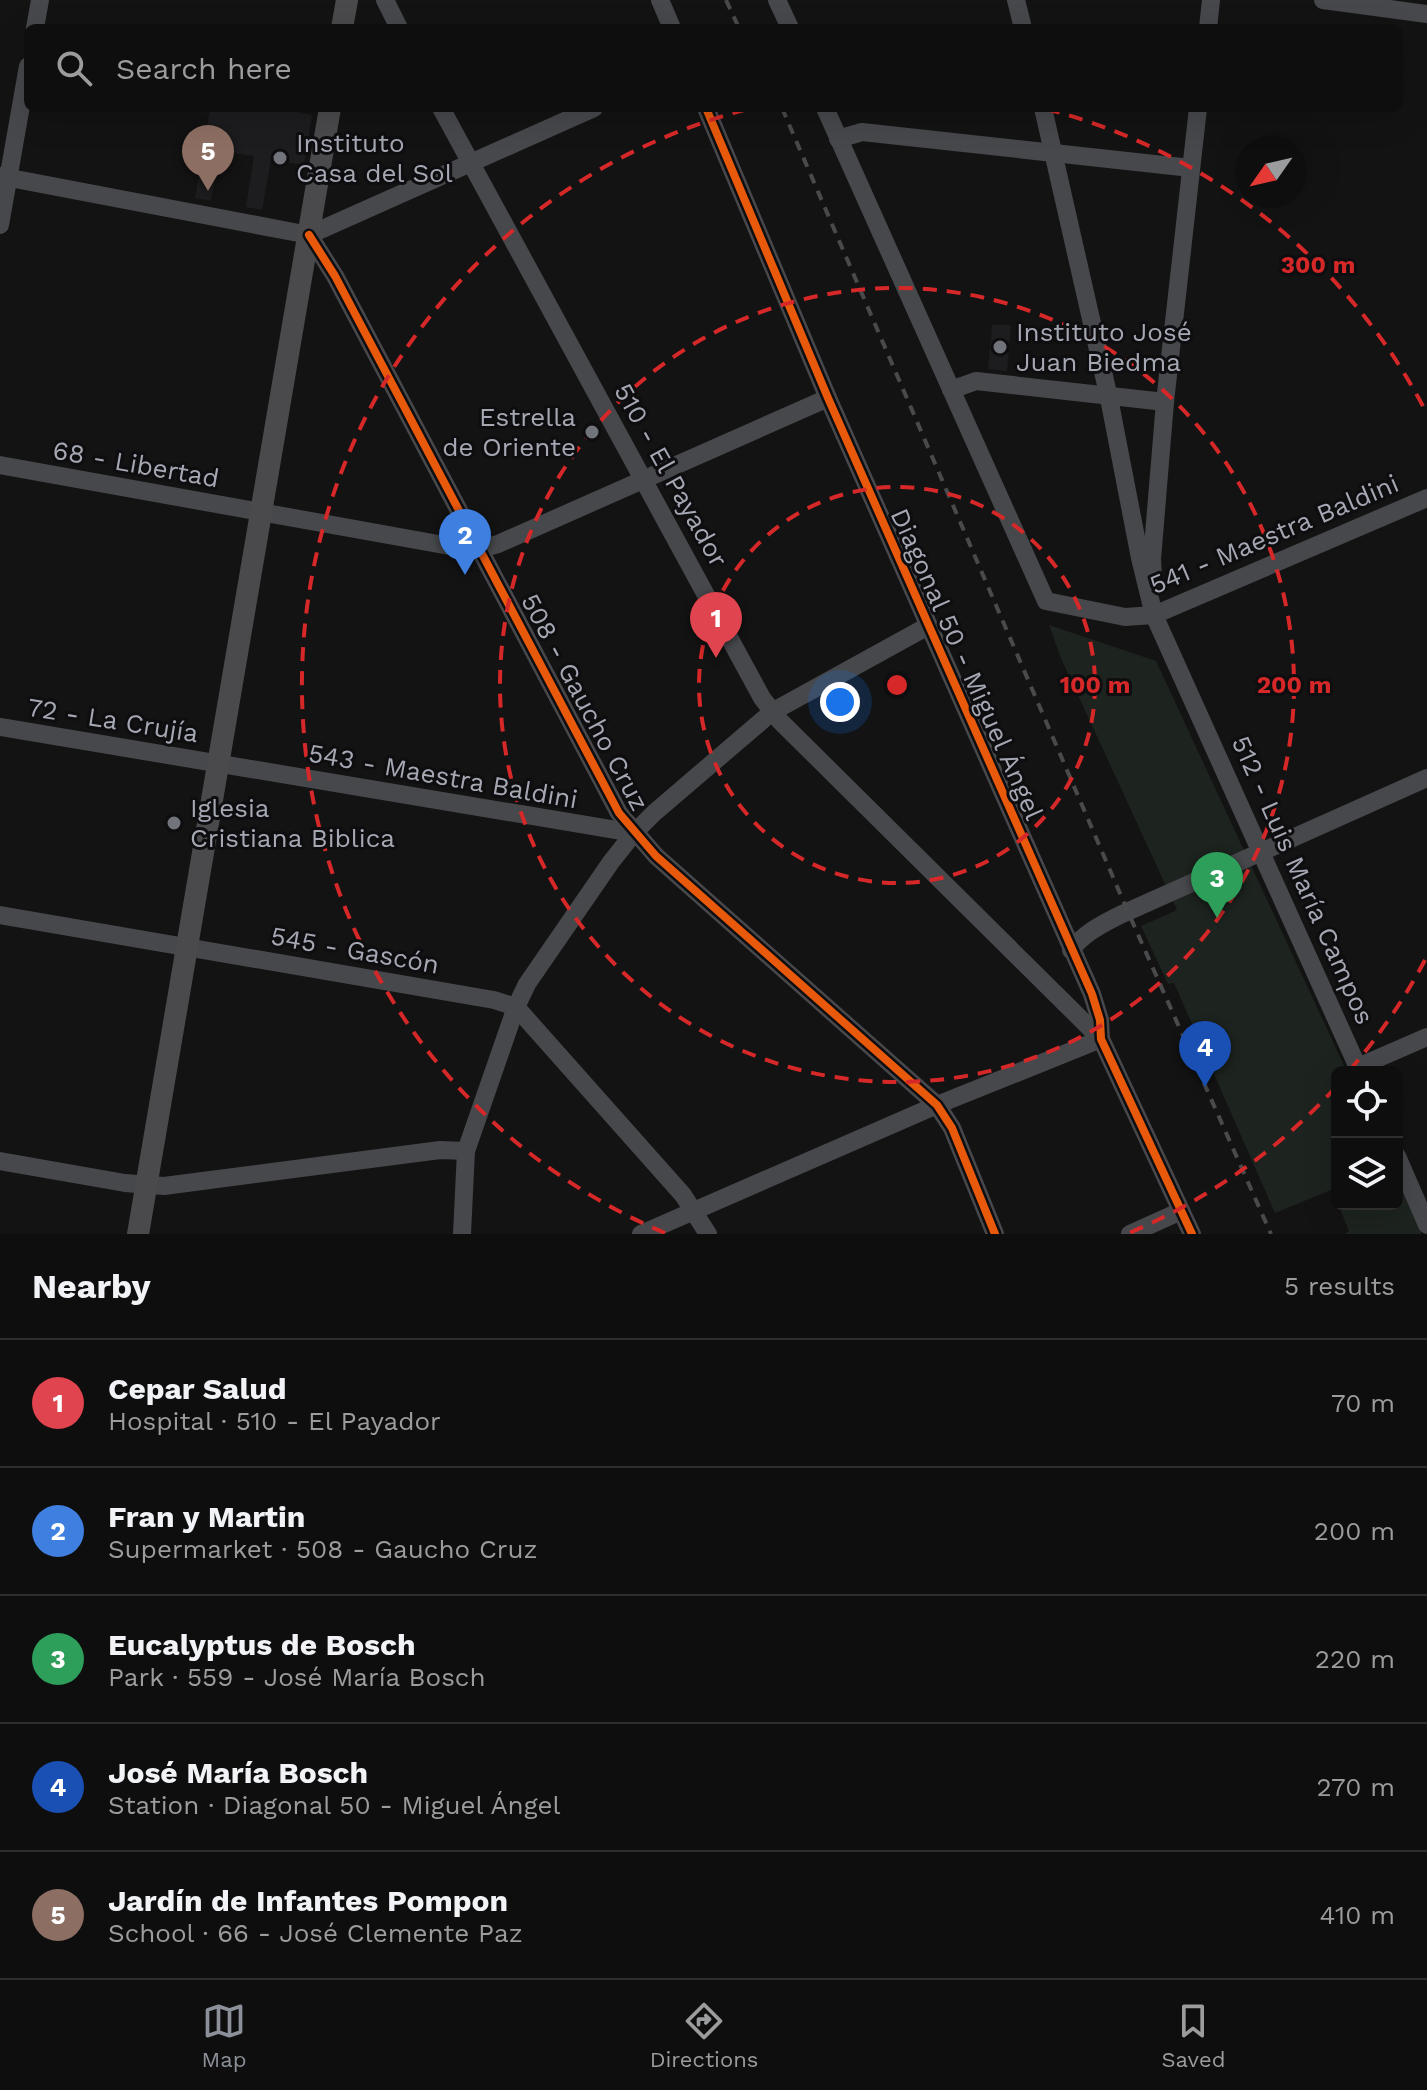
<!DOCTYPE html>
<html lang="en">
<head>
<meta charset="utf-8">
<style>
  body { margin:0; font-family:"Work Sans",sans-serif; background:#171717; color:#f1f3f6 }
  .controls { position:absolute; right:24px; bottom:24px; display:grid; overflow:hidden; border-radius:12px; box-shadow:0 8px 32px #0002 }
  .controls button { width:72px; height:72px; display:grid; place-items:center; padding:0; border:0; border-bottom:2px solid #2e2e2e; background:#0e0e0e; color:#f1f3f6; font:40px sans-serif }
  .compass { position:absolute; left:1235px; top:136px; width:72px; height:72px; border-radius:50%; background:#0e0e0e; box-shadow:0 8px 32px #0002; rotate:236deg }
  .you { position:absolute; left:840px; top:702px; width:28px; height:28px; margin:-20px; border:6px solid #fff; border-radius:50%; background:#1a73e8; box-shadow:0 0 0 12px #1a73e833 }
  .badge { display:grid; place-items:center; width:52px; height:52px; border-radius:50%; background:#8c9099; color:#fff; font-size:26px; font-weight:700 }
  .pin { position:absolute; translate:-50% -66px; filter:drop-shadow(0 2px 4px #0008) }
  .pin::after { content:''; position:absolute; top:42px; width:28px; height:24px; background:inherit; clip-path:polygon(0 0,100% 0,50% 100%) }
  .list { margin:0; padding:0; list-style:none }
  h2 { display:flex; justify-content:space-between; align-items:center; height:104px; margin:0; padding:0 32px; font-size:34px }
  h2 small { font-size:26px; font-weight:400; color:#9b9c9e }
  .list li { display:grid; grid-template-columns:52px 1fr auto; gap:24px; align-items:center; box-sizing:border-box; height:128px; padding:0 32px; border-top:2px solid #2e2e2e }
  .list b { display:block; font-size:30px; white-space:nowrap }
  .list p { margin:0; font-size:26px; white-space:nowrap; color:#9b9c9e }
  .list em { font-size:26px; font-style:normal; color:#9b9c9e }
  .icon { flex:none; width:44px; height:44px; fill:none; stroke:currentColor; stroke-width:2; stroke-linecap:round; stroke-linejoin:round }
  .map { position:relative; flex:none; width:1427px; height:1234px; overflow:hidden }
  .search { position:absolute; background:#0e0e0e; box-shadow:0 8px 32px #0002; left:24px; right:24px; top:24px; height:88px; display:flex; align-items:center; gap:20px; box-sizing:border-box; padding:0 28px; border-radius:12px; color:#9b9c9e; font-size:30px }
  .sheet { height:744px; background:#0e0e0e }
  nav { display:flex; justify-content:space-around; align-items:center; box-sizing:border-box; height:112px; border-top:2px solid #2e2e2e; background:#0e0e0e; font-size:22px; color:#9b9c9e }
  nav a { display:grid; justify-items:center; gap:4px }
  nav .on { color:#8c9099 }
  .map>svg:first-child { display:block }
</style>
</head>
<body>
<div class="map">
<svg width="1427" height="1234" viewBox="0 0 1427 1234">
  <rect width="100%" height="100%" fill="#131313"/>
  <g fill="#1d1d1f">
    <polygon points="210,108 277,108 312,115 304,165 271,160 262,210 246,207 254,156 220,151 211,201 195,198"/>
    <polygon points="992,325 1011,325 1007,371 988,369"/>
  </g>
  <g fill="#1d231e">
    <polygon points="1049,625 1156,661 1347,1072 1337,1072 1337,1202 1331,1190 1275,1213 1174,983 1168,984 1141,926 1177,910 1060,656"/>
    <polygon points="1397,1180 1422,1234 1345,1234 1349,1231 1338,1204 1397,1204"/>
  </g>
  <g fill="none" stroke-linecap="round" stroke-linejoin="round">
    <g stroke="#47484c" stroke-width="18">
      <polyline points="385,0 399,28"/>
      <polyline points="660,0 672,28"/>
      <polyline points="777,0 790,28"/>
      <polyline points="1016,0 1023,28"/>
      <polyline points="1323,0 1427,14"/>
      <polyline points="35,28 40,0"/>
      <polyline points="1208,28 1211,0"/>
      <polyline points="441,108 762,698 780,721 1101,1039"/>
      <polyline points="706,108 828,398 1092,994 1100,1020 1101,1039 1192,1234"/>
      <polyline points="825,108 1046,601 1125,617 1154,615 1427,498"/>
      <polyline points="1043,108 1109,398 1140,558 1154,615 1360,1072"/>
      <polyline points="838,139 862,132 1191,168"/>
      <polyline points="0,176 309,235"/>
      <polyline points="0,225 28,66"/>
      <polyline points="309,235 335,276 619,813 656,856 937,1105 952,1128 995,1234"/>
      <polyline points="309,235 594,108"/>
      <polyline points="951,390 976,381 1165,402"/>
      <polyline points="0,465 455,547 480,549 498,544 828,398"/>
      <polyline points="1153,580 1152,559 1165,402 1198,108"/>
      <polyline points="0,727 634,833"/>
      <polyline points="0,915 494,1000 516,1007 683,1195 708,1234"/>
      <path d="M1071 950C1084 933 1101 925 1120 915L1427 778"/>
      <polyline points="1358,1067 1427,1037"/>
      <polyline points="1397,1156 1427,1225"/>
      <polyline points="0,1161 125,1183 164,1186 440,1150 466,1151"/>
      <polyline points="462,1234 466,1151 516,1007 527,984 611,862 634,833 654,813 772,712 928,626"/>
      <polyline points="641,1234 937,1105 1101,1039"/>
      <polyline points="1130,1234 1181,1211"/>
    </g>
    <g stroke="#4a4a4d" stroke-width="22">
      <polyline points="342,28 347,0"/>
      <polyline points="138,1234 330,108"/>
    </g>
    <g stroke="#494a4c" stroke-width="4" stroke-dasharray="10 8" stroke-linecap="butt">
      <polyline points="726,0 739,28"/>
      <polyline points="782,108 1128,912 1271,1234"/>
    </g>
    <g stroke="#0e0d0f" stroke-width="13">
      <g id="cycleway">
        <polyline points="706,108 828,398 1092,994 1100,1020 1101,1039 1192,1234"/>
        <polyline points="309,235 335,276 619,813 656,856 937,1105 952,1128 995,1234"/>
      </g>
    </g>
    <use href="#cycleway" stroke="#e8590c" stroke-width="8"/>
  </g>
  <g fill="none" stroke="#d62828" stroke-width="4" stroke-dasharray="14 10">
    <circle cx="897" cy="685" r="198"/>
    <circle cx="897" cy="685" r="397"/>
    <path d="M1425 960A595 595 0 0 1 1349 1071M1336 1087A595 595 0 0 1 1129 1233M665 1233A595 595 0 0 1 748 109M1046 109A595 595 0 0 1 1425 410"/>
  </g>
  <g fill="#72747b" stroke="#0e0d0f" stroke-width="3">
    <circle cx="280" cy="158" r="8"/>
    <circle cx="1000" cy="347" r="8"/>
    <circle cx="592" cy="432" r="8"/>
    <circle cx="174" cy="823" r="8"/>
  </g>
  <g text-anchor="middle" stroke-width="6" stroke-linejoin="round" paint-order="stroke">
    <g font-size="26" fill="#a5a8b3" stroke="#0e0d0f" text-anchor="start">
      <text x="296" y="152">Instituto<tspan x="296" dy="30">Casa del Sol</tspan></text>
      <text x="1016" y="341">Instituto José<tspan x="1016" dy="30">Juan Biedma</tspan></text>
      <text x="576" y="426" text-anchor="end">Estrella<tspan x="576" dy="30">de Oriente</tspan></text>
      <text x="190" y="817">Iglesia<tspan x="190" dy="30">Cristiana Biblica</tspan></text>
    </g>
    <g font-size="26" fill="#a5a8b3" stroke="#0e0d0f">
      <text transform="translate(136 464) rotate(10)" y="9">68 - Libertad</text>
      <text transform="translate(671 475) rotate(61)" y="9">510 - El Payador</text>
      <text transform="translate(1274 534) rotate(-23)" y="9">541 - Maestra Baldini</text>
      <text transform="translate(967 664) rotate(66)" y="9">Diagonal 50 - Miguel Ángel</text>
      <text transform="translate(585 702) rotate(62)" y="9">508 - Gaucho Cruz</text>
      <text transform="translate(113 720) rotate(9)" y="9">72 - La Crujía</text>
      <text transform="translate(443 776) rotate(10)" y="9">543 - Maestra Baldini</text>
      <text transform="translate(1303 880) rotate(66)" y="9">512 - Luis María Campos</text>
      <text transform="translate(355 950) rotate(10)" y="9">545 - Gascón</text>
    </g>
  </g>
  <circle cx="897" cy="685" r="12" fill="#d62828" stroke="#0e0d0f" stroke-width="4"/>
  <g font-size="24" text-anchor="middle" font-weight="bold" fill="#d62828" stroke="#0e0d0f" stroke-width="6" stroke-linejoin="round" paint-order="stroke">
    <text x="1318" y="273">300 m</text>
    <text x="1095" y="693">100 m</text>
    <text x="1294" y="693">200 m</text>
  </g>
</svg>
<div class="controls">
<button><svg class="icon" aria-label="locate" viewBox="0 0 24 24"><circle cx="12" cy="12" r="6"/><path d="M12 2v4M12 18v4M2 12h4M18 12h4"/></svg></button>
<button><svg class="icon" aria-label="layers" viewBox="0 0 24 24"><path d="M12 4l9 5-9 5-9-5zM3 14l9 5 9-5"/></svg></button>
</div>
<svg class="compass" viewBox="-18 -18 36 36"><path d="M0-13l5 13h-10z" fill="#e53935"/><path d="M0 13l5-13h-10z" fill="#9b9c9e"/></svg>
<div class="you"></div>
<div class="pin badge" style="left:716px;top:658px;background:#e0444e">1</div>
<div class="pin badge" style="left:465px;top:575px;background:#3f7fe0">2</div>
<div class="pin badge" style="left:1217px;top:918px;background:#2e9e5b">3</div>
<div class="pin badge" style="left:1205px;top:1087px;background:#1a4fb4">4</div>
<div class="pin badge" style="left:208px;top:191px;background:#8d6e63">5</div>
<div class="search"><svg class="icon" aria-label="search" viewBox="0 0 24 24"><circle cx="10" cy="10" r="6"/><path d="M15 15l6 6"/></svg>Search here</div>
</div>
<section class="sheet">
<h2>Nearby<small>5 results</small></h2>
<ul class="list">
<li><span class="badge" style="background:#e0444e">1</span><div><b>Cepar Salud</b><p>Hospital · 510 - El Payador</p></div><em>70 m</em></li>
<li><span class="badge" style="background:#3f7fe0">2</span><div><b>Fran y Martin</b><p>Supermarket · 508 - Gaucho Cruz</p></div><em>200 m</em></li>
<li><span class="badge" style="background:#2e9e5b">3</span><div><b>Eucalyptus de Bosch</b><p>Park · 559 - José María Bosch</p></div><em>220 m</em></li>
<li><span class="badge" style="background:#1a4fb4">4</span><div><b>José María Bosch</b><p>Station · Diagonal 50 - Miguel Ángel</p></div><em>270 m</em></li>
<li><span class="badge" style="background:#8d6e63">5</span><div><b>Jardín de Infantes Pompon</b><p>School · 66 - José Clemente Paz</p></div><em>410 m</em></li>
</ul>
</section>
<nav>
<a class="on"><svg class="icon" aria-label="map" viewBox="0 0 24 24"><path d="M3 6l6-2 6 2 6-2v14l-6 2-6-2-6 2zM9 4v14M15 6v14"/></svg>Map</a>
<a><svg class="icon" aria-label="directions" viewBox="0 0 24 24"><path d="M12 3l9 9-9 9-9-9zM9 14v-3h6M13 9l2 2-2 2"/></svg>Directions</a>
<a><svg class="icon" aria-label="saved" viewBox="0 0 24 24"><path d="M7 4h10v16l-5-4-5 4z"/></svg>Saved</a>
</nav>
</body>
</html>
